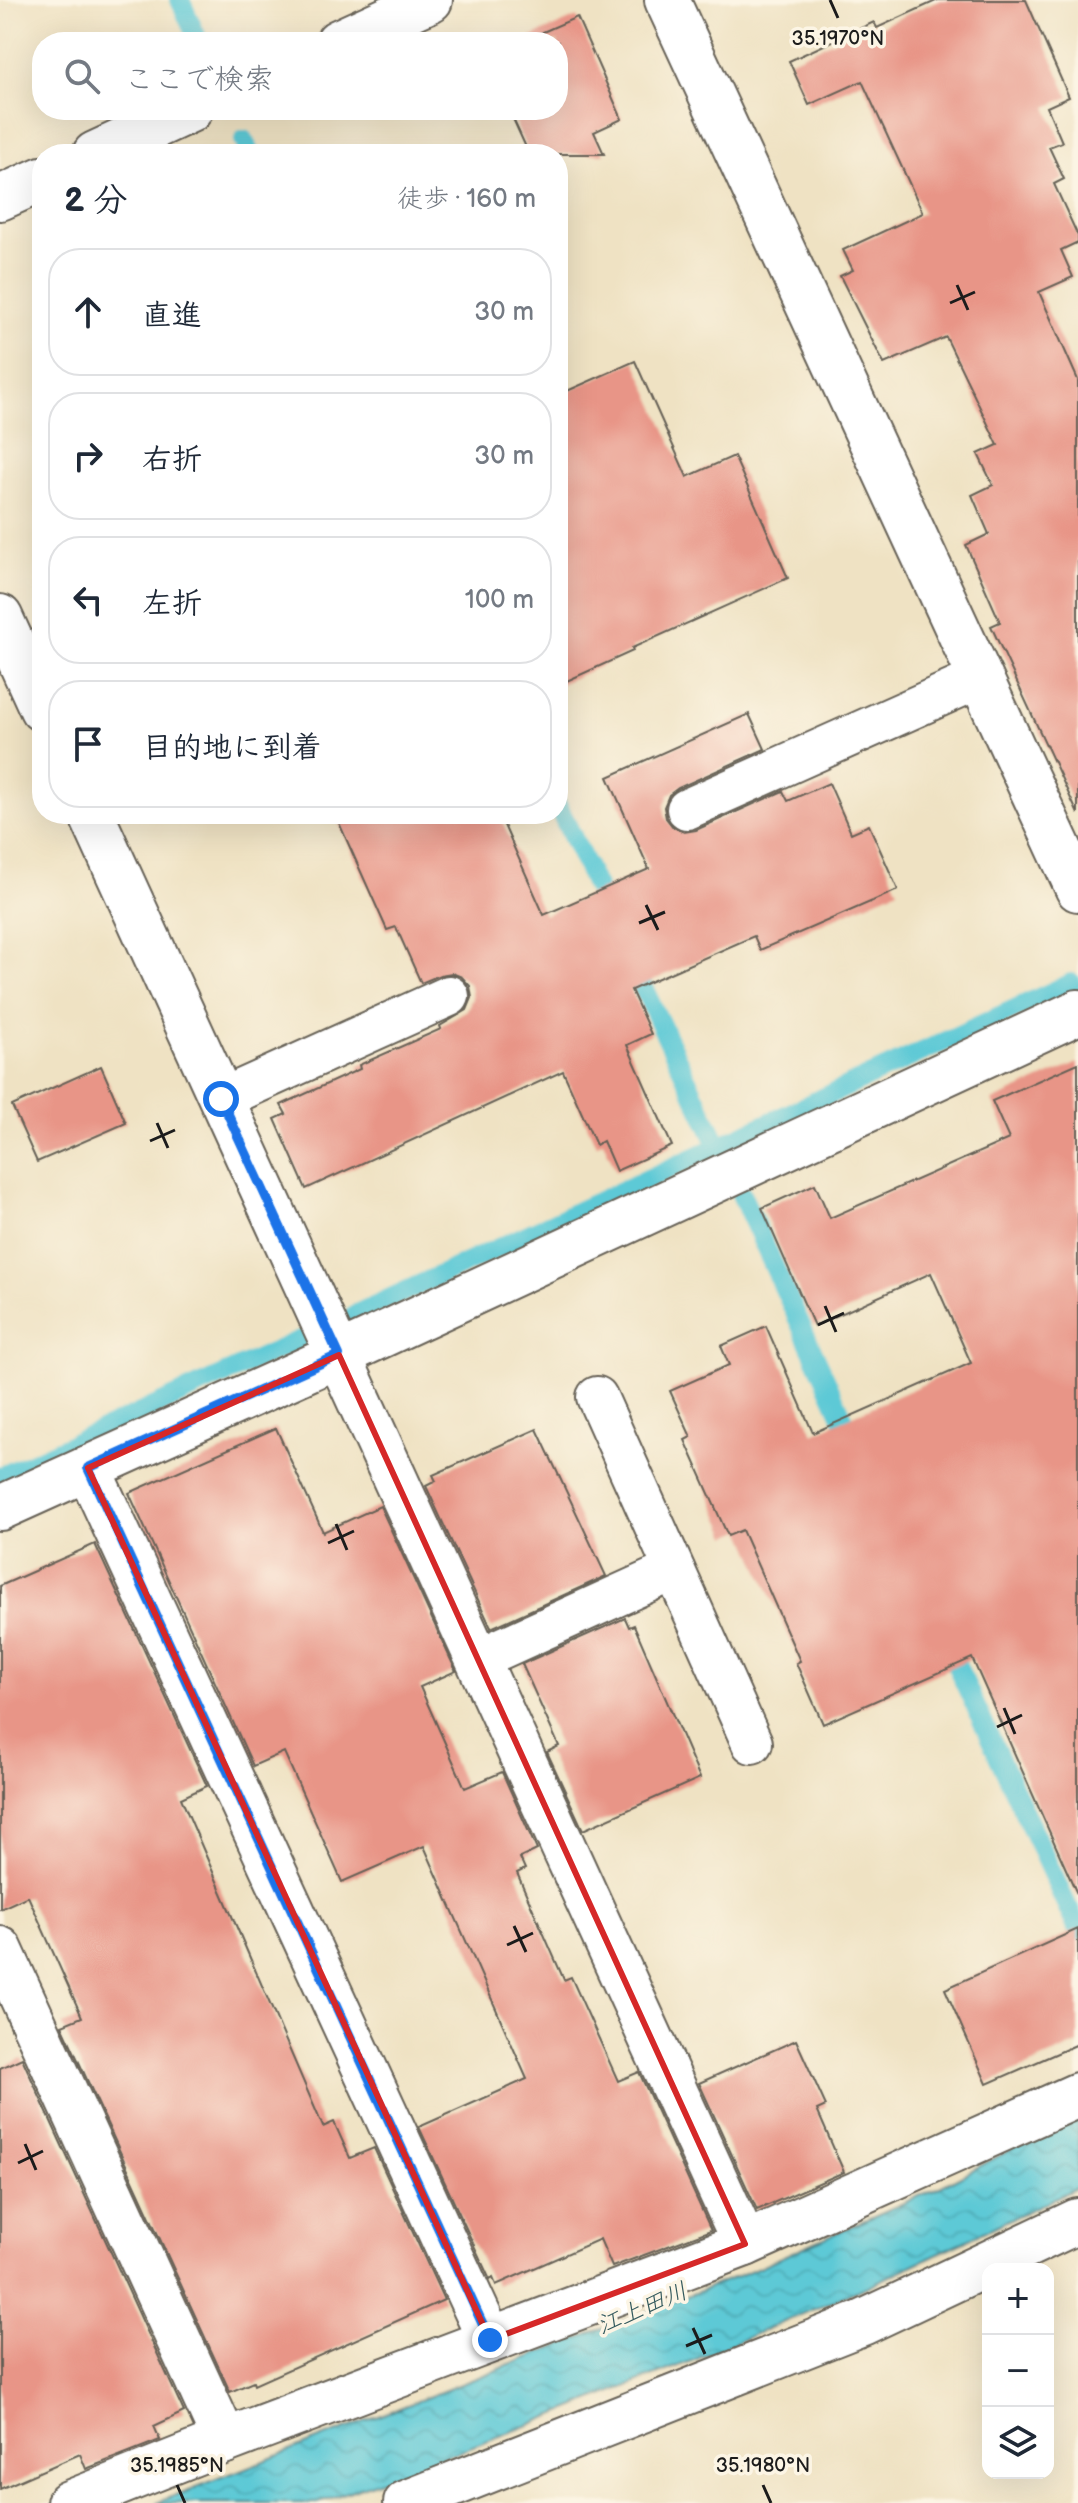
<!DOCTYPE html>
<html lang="ja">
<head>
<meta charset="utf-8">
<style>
  body { margin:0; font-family:"Balsamiq Sans","Klee One",sans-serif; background:#f2f2f3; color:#1f2937 }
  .controls { position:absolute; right:24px; bottom:24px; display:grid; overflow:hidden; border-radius:16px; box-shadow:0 8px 32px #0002 }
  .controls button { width:72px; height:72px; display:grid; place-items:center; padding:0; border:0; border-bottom:2px solid #e0e1e3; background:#fff; color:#1f2937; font:40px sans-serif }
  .stop { position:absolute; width:24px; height:24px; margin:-18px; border:6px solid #1a73e8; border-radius:50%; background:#fff }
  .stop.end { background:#1a73e8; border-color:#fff; box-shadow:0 2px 8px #0008 }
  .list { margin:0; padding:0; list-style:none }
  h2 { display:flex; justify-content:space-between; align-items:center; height:104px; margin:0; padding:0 32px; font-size:34px }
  h2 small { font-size:26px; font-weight:400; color:#747a83 }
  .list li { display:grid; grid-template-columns:52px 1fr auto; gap:24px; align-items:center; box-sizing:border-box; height:128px; margin:0 16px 16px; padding:0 16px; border:2px solid #e0e1e3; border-radius:32px }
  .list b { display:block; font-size:30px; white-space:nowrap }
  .list em { font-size:26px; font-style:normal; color:#747a83 }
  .icon { flex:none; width:44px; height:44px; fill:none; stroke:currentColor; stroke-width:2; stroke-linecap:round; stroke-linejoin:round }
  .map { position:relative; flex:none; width:1078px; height:2503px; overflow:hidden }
  .search { position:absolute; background:#fff; box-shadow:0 8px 32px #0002; left:32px; top:32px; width:536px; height:88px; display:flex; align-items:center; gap:20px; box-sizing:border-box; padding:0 28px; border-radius:32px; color:#747a83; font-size:30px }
  .panel { position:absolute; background:#fff; box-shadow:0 8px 32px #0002; left:32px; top:144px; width:536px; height:680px; border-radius:32px }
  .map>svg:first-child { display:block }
</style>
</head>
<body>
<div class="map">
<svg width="1078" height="2503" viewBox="0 0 1078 2503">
  <defs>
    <pattern id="water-waves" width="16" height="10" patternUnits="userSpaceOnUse" patternTransform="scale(2)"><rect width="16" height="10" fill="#5dc9d6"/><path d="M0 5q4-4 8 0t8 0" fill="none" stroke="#50acb7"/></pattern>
  </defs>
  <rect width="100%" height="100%" fill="#fcf5e5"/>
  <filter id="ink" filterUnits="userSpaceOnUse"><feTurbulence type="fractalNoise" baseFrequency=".0125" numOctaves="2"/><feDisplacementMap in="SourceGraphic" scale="16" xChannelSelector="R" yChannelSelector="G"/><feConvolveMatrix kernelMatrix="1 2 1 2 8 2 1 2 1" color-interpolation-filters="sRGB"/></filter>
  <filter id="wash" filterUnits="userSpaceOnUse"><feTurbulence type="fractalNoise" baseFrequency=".006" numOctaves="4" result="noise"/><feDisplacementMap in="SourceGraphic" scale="32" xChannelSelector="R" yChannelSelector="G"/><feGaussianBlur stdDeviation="1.8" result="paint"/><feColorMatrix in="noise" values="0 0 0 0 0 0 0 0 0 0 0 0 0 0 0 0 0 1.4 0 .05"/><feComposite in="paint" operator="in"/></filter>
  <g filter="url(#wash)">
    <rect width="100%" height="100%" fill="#efe2c3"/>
    <polygon fill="url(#water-waves)" stroke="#3c7279" stroke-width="2" points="1078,2114 1078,2187 873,2284 699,2358 516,2430 318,2503 156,2503 743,2274 942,2186"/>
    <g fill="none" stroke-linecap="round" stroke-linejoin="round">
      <g stroke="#5dc9d6" stroke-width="20">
        <polyline points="180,0 199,42"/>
        <polyline points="244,140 250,154"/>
        <polyline points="558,806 609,915"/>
        <polyline points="631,962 719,1147"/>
        <polyline points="741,1194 854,1442"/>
        <polyline points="354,1315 1071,983"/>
        <polyline points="0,1477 300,1340"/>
        <polyline points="946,1642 1078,1930"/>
      </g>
    </g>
    <g id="blocks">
      <g fill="#e89587">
        <polygon points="938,0 1026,0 1069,97 1047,107 1062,142 1049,147 1064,179 1054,184 1078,236 1078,242 1061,250 1073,277 1039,292 1078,380 1078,814 991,626 1000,622 966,545 989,534 972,495 993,485 978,454 998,445 946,337 884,364 840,276 853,270 843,250 923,213 862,81 809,105 789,61 874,22 877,28"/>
        <polygon points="577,17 622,119 594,132 604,154 529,154 509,110 558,110 558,42 520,42"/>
        <polygon points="635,361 687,477 734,456 788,578 632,648 633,651 558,685 558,395"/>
        <polygon points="749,714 765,749 678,788 669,795 664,807 666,818 673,827 684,832 696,830 783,791 788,801 829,783 851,833 869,825 898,890 760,950 754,936 631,990 651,1034 627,1045 672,1146 616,1171 603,1141 596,1145 563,1071 306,1189 275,1119 286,1114 281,1105 360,1069 359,1065 441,1029 440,1026 467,1010 472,998 470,986 462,977 452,973 440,975 421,983 396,927 387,930 335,814 499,814 544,915 649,869 608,777"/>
        <polygon points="1078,1063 1078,1896 972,1658 823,1724 796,1663 800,1661 742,1530 728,1536 685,1440 691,1437 670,1391 729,1365 721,1346 766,1326 813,1433 971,1363 931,1273 814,1326 762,1208 815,1184 830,1218 1009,1139 992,1101"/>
        <polygon points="101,1066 126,1123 37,1162 12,1106"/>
        <polygon points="276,1428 323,1532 380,1506 456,1671 420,1687 465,1788 502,1772 537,1850 520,1858 525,1869 517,1873 564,1980 571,1977 618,2081 639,2072 711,2230 612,2267 600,2239 496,2285 493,2278 490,2280 419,2127 527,2079 424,1846 342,1882 284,1752 253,1766 129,1493"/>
        <polygon points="537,1429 606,1576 491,1628 426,1486 436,1481 433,1475"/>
        <polygon points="95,1544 207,1786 181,1798 323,2127 334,2122 350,2158 374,2148 444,2300 254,2385 253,2382 230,2392 62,2025 82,2017 28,1896 0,1909 0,1586"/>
        <polygon points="625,1618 629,1627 634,1625 700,1778 583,1830 547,1752 559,1746 522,1664"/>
        <polygon points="1078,1929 1078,2044 987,2084 945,1989"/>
        <polygon points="796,2040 826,2106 817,2110 844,2172 757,2210 699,2083"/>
        <polygon points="22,2058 184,2412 154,2426 160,2440 86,2469 80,2454 0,2489 0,2068"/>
      </g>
    </g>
  </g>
  <g filter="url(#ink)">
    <use href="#blocks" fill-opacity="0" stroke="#666156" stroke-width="2"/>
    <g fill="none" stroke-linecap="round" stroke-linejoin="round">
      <g stroke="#666156" stroke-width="44">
        <g id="service">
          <polyline points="687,809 980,678"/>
          <polyline points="221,1099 449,996"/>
          <polyline points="597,1397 752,1743"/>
          <polyline points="478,1659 674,1570"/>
        </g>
      </g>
      <g stroke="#666156" stroke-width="48">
        <g id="minor">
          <polyline points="667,0 1078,889"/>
          <polyline points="0,617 42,709"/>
          <polyline points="91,814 745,2244"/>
          <polyline points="88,1468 490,2340"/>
          <polyline points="0,1508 339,1355 1078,1012"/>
          <polyline points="0,1949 225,2441"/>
          <polyline points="69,2503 225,2441 745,2244 1078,2095"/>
          <polyline points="406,2503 862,2323 1078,2221"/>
        </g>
      </g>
      <g stroke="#666156" stroke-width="48">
        <g id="tertiary">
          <polyline points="338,42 430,0"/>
          <polyline points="95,154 190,110"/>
          <polyline points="0,198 42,179"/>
        </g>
      </g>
      <use href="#service" stroke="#fff" stroke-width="40"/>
      <use href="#minor" stroke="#fff" stroke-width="44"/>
      <use href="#tertiary" stroke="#fff" stroke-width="44"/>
    </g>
  </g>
  <g fill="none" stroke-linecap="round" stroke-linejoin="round" filter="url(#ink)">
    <polyline stroke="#1a73e8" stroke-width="10" points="221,1099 339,1355 88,1468 490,2340"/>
  </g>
  <path fill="none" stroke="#d62828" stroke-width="6" stroke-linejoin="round" d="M339 1355 745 2244 490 2340 88 1468Z"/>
  <path fill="none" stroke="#1c1c1c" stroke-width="3" d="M830 0 838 18M957 285 968 310M950 303 975 292M646 905 658 930M639 923 665 912M157 1123 168 1148M150 1141 175 1130M825 1306 836 1332M818 1325 844 1313M336 1524 347 1550M328 1543 354 1531M1004 1708 1015 1734M997 1727 1022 1715M514 1926 526 1952M507 1945 533 1933M25 2144 36 2170M18 2163 43 2151M693 2328 705 2354M686 2346 712 2335M177 2485 185 2503M763 2485 771 2503"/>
  <g text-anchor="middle" stroke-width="7" stroke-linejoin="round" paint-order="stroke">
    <g font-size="24" font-style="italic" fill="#33595d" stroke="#fcf5e5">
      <text transform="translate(642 2308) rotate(-23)" y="8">江上田川</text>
    </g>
  </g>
  <g font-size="20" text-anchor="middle" fill="#1c1c1c" stroke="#fcf5e5" stroke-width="7" stroke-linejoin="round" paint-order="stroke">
    <text x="838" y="45">35.1970°N</text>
    <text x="177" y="2472">35.1985°N</text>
    <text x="763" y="2472">35.1980°N</text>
  </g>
</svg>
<div class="controls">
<button>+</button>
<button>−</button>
<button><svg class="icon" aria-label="layers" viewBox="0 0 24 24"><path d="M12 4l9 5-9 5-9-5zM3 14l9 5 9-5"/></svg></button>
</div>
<div class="stop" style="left:221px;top:1099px"></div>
<div class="stop end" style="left:490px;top:2340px"></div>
<div class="search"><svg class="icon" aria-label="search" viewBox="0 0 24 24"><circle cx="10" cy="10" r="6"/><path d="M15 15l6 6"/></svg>ここで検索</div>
<section class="panel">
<h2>2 分<small>徒歩 · 160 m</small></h2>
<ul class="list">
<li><svg class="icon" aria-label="ahead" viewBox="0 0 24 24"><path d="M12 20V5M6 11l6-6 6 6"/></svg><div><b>直進</b></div><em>30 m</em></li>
<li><svg class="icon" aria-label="right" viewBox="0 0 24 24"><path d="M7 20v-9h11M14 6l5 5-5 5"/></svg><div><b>右折</b></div><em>30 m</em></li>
<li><svg class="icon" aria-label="left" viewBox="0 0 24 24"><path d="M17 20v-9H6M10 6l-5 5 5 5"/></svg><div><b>左折</b></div><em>100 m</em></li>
<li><svg class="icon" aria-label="arrive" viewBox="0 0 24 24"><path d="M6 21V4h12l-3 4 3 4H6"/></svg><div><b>目的地に到着</b></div></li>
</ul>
</section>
</div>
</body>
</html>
